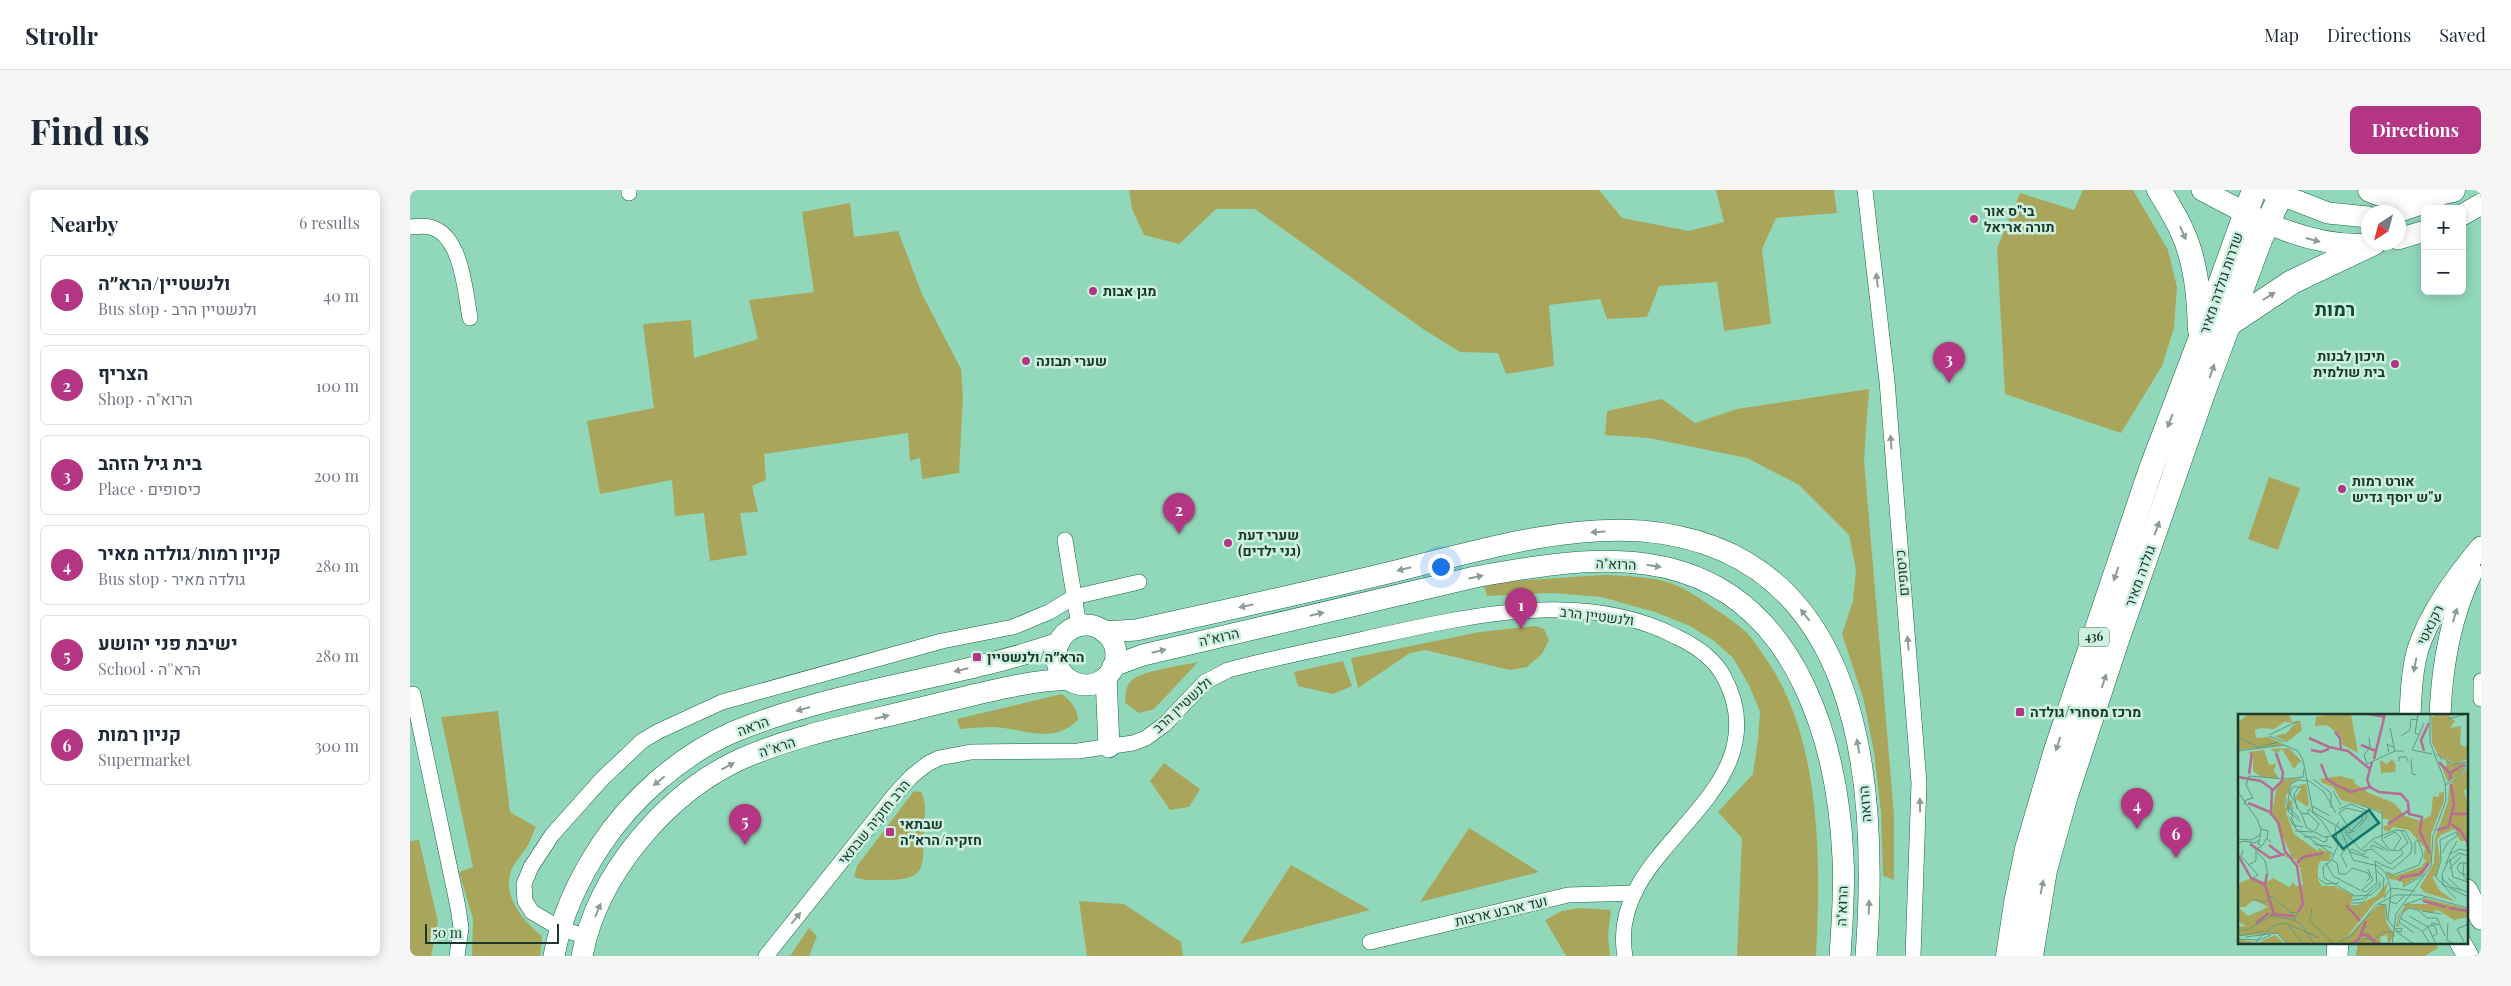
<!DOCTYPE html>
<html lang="en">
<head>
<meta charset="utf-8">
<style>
  body { margin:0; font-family:"Playfair Display",Heebo,serif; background:#f6f6f7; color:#1f2937 }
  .controls { position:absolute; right:15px; top:15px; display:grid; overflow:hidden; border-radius:8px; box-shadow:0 2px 12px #0003 }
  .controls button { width:45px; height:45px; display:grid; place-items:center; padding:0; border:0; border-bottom:1px solid #e0e1e3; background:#fff; color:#1f2937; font:25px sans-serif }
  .compass { position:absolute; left:1951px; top:15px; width:45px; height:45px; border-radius:50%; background:#fff; box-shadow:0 2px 12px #0003; rotate:216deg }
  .scale { position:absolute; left:15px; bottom:12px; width:134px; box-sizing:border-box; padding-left:5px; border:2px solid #1b382d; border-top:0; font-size:14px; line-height:18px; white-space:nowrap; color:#1b382d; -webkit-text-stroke:4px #cef0e1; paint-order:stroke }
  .you { position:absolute; left:1030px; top:376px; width:18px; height:18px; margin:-12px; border:4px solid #fff; border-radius:50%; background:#1a73e8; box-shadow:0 0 0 8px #1a73e833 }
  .badge { display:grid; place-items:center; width:32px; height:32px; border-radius:50%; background:#b33583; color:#fff; font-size:16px; font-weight:700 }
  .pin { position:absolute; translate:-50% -41px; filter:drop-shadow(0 1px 2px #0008) }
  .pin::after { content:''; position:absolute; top:26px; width:18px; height:15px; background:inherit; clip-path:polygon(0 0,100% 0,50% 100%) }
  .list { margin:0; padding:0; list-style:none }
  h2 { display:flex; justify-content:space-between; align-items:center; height:65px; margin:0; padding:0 20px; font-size:21px }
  h2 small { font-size:16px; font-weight:400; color:#747a83 }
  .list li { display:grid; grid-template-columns:32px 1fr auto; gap:15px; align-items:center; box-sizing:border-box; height:80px; margin:0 10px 10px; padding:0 10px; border:1px solid #e0e1e3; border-radius:8px }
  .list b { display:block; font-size:19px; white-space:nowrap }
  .list p { margin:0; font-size:16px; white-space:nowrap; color:#747a83 }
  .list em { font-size:16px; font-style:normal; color:#747a83 }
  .map { position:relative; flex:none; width:2071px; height:766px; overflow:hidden; border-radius:8px }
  header { display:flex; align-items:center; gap:30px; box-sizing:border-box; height:70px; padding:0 25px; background:#fff; border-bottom:1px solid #e0e1e3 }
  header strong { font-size:24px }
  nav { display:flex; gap:28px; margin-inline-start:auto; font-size:18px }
  .intro { display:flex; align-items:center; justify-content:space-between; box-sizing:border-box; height:120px; padding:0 30px }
  h1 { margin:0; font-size:35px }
  .button { padding:12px 22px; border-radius:8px; background:#b33583; color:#fff; font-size:18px; font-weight:700 }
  main { display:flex; gap:30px; padding:0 30px }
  aside { flex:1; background:#fff; border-radius:8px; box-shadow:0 2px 12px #0003 }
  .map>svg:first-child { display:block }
</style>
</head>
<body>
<header>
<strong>Strollr</strong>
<nav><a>Map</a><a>Directions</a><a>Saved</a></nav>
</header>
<div class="intro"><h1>Find us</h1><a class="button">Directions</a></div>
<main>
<aside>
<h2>Nearby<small>6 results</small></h2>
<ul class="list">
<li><span class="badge">1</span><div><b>ולנשטיין/הרא״ה</b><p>Bus stop · ולנשטיין הרב</p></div><em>40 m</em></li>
<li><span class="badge">2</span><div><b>הצריף</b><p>Shop · הרוא&quot;ה</p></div><em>100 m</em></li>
<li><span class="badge">3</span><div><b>בית גיל הזהב</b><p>Place · כיסופים</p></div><em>200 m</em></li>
<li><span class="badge">4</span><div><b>קניון רמות/גולדה מאיר</b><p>Bus stop · גולדה מאיר</p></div><em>280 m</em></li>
<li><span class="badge">5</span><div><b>ישיבת פני יהושע</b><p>School · הרא''ה</p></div><em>280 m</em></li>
<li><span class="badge">6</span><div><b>קניון רמות</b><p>Supermarket</p></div><em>300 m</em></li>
</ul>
</aside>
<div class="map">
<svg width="2071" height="766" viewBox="0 0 2071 766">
  <rect width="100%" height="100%" fill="#91d8bb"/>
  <g fill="#a9a65b">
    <polygon points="719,0 1189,0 1212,28 1279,41 1314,32 1306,0 1424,0 1427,23 1366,28 1352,59 1361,134 1314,141 1307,92 1249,96 1237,127 1197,129 1190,109 1139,115 1144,176 1096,184 1088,163 1050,162 1013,139 845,19 806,19 769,54 734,45 722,19"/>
    <polygon points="1673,0 1723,0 1758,60 1767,97 1764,138 1752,176 1711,243 1595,204 1587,58 1610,3 1664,20"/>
    <polygon points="440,13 444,47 488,41 512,104 551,179 553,207 549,283 512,289 510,268 500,271 498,243 354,264 356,290 342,296 348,322 330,323 337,365 300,371 294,323 265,326 262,290 190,304 177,231 244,218 233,134 281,130 284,168 348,149 339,110 404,102 392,22"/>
    <polygon points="1459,199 1454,269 1484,625 1484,690 1473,686 1471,622 1464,562 1454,511 1432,444 1443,411 1446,380 1439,345 1389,295 1337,268 1239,248 1195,245 1197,221 1252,209 1285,233 1327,219"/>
    <polygon points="1859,287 1890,298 1868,360 1838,349"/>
    <path d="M1192 385C1216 386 1241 386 1263 394 1279 400 1292 410 1305 419 1316 426 1326 433 1336 442 1343 449 1348 458 1354 466 1412 546 1411 671 1406 766H1327L1332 648 1308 622 1343 584 1348 549 1350 522 1339 495 1323 468 1304 451 1280 436 1245 422 1191 407 1143 403 1077 406 1073 393Z"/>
    <polygon points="1126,436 1134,439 1139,450 1132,464 1117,477 1100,480 1015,460 1000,463 948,498 941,468 1070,442"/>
    <polygon points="933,471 942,496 923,504 888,496 884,482"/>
    <path d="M788 472 744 519 729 523 715 513C716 505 715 497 721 491 732 480 772 476 788 472Z"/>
    <path d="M652 504C661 511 667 518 668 530 640 556 615 538 582 537 572 537 561 538 550 539L547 529Z"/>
    <path d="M88 521 100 622 126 637C123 643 121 649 118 655 113 664 104 672 101 681 92 707 114 732 132 746L130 766H62L63 729 49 682 63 677 31 527Z"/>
    <polygon points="754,573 790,599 779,617 760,620 740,591"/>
    <path d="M504 601 511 602C517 614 515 627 514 641 513 678 517 690 475 690 464 690 454 691 444 687L447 676Z"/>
    <polygon points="1059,638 1129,682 1010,712"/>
    <polygon points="9,650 28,732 21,766 0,766 0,651"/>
    <polygon points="881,675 960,720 830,754"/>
    <polygon points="669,711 714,714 771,752 773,766 677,766"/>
    <polygon points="1169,718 1201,720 1198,745 1200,766 1156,766 1135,730 1152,721"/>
    <polygon points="399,738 407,746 399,766 380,766"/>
    <polygon points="1948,752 2025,752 2028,758 2015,766 1946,766"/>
  </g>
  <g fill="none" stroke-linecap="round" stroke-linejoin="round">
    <g stroke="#18634b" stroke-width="16">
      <g id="street">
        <polyline points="219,0 219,3"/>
        <polyline points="1455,0 1477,191 1509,593 1503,766"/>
        <path d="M0 37C6 37 14 35 20 37 52 45 55 101 60 128"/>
        <polyline points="655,350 669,436"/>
        <polyline points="2071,491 2071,509"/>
        <polyline points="3,504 48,717 51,738 47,766"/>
        <polyline points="178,747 151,739 122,722 115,711 114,694 121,677 142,645 192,589 232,551 249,541 312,512 532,451 603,437 639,422 664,407 729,392"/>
        <polyline points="960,752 1158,705 1224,703"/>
        <path d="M356 766 486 603 502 586 517 574 529 568 561 562 668 561 723 553 736 548 755 534 795 492 818 480C863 468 909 459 954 449 1054 427 1171 397 1267 447 1286 456 1304 468 1314 487 1329 515 1331 543 1319 572 1291 639 1200 684 1215 766"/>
      </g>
    </g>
    <g stroke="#18634b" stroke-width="22">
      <g id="secondary">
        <path d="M1792 0C1844 28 1899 59 1961 54"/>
        <polyline points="1859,0 1918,23 1958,27"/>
        <polyline points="1987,22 2026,9"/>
        <polyline points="2052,25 2071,14"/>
        <polyline points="1988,49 2015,41"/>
        <circle cx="676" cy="465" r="30"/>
        <path d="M694 442 726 440C813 421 899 402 986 381 1063 362 1151 335 1232 341 1453 360 1469 592 1456 766"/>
        <path d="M703 476 733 465 1065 387C1132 375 1206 361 1272 382 1390 419 1428 557 1433 668 1435 700 1432 733 1430 766"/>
        <polyline points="696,487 699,557"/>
        <path d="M2000 525C2001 503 2002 480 2008 459 2020 422 2046 387 2071 357"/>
        <path d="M2030 525C2032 475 2040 427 2062 382"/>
        <polyline points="2057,700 2071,729"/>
        <polyline points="2050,752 2058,766"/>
        <path d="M144 766C151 727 169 688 191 655 221 609 270 566 321 543 425 499 542 490 649 453"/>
        <path d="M172 766C187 684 257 603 331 569 385 545 445 534 502 520 553 508 605 492 658 489"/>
        <polyline points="1927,766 1928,752"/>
      </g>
    </g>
    <g stroke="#18634b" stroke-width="25">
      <g id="primary">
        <path d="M1749 0C1757 13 1766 27 1772 41 1786 71 1789 106 1790 140"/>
        <path d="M1960 0C1987 13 2015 6 2043 0"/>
        <polyline points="1819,134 1882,92 1964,53"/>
        <polyline points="1598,766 1606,713 1617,659 1646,560 1741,279 1790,150 1844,0"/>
        <polyline points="1621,766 1635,680 1656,605 1706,453 1793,203 1850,50 1873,0"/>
      </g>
    </g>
    <use href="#street" stroke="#fff" stroke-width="15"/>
    <use href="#secondary" stroke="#fff" stroke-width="21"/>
    <use href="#primary" stroke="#fff" stroke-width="24"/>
  </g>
  <defs><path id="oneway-solid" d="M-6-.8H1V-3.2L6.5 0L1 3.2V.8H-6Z" transform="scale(1.25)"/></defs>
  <g fill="#8d9c96">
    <use href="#oneway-solid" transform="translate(1773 43) rotate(66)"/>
    <use href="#oneway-solid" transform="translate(1903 50) rotate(15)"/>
    <use href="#oneway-solid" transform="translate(1467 90) rotate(-97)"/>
    <use href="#oneway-solid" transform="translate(1859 106) rotate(-32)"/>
    <use href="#oneway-solid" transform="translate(1802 181) rotate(-70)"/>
    <use href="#oneway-solid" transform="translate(1760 231) rotate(111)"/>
    <use href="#oneway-solid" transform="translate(1481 252) rotate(-94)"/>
    <use href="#oneway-solid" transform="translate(1747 338) rotate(-70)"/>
    <use href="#oneway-solid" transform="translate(1188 342) rotate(176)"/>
    <use href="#oneway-solid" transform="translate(1244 376) rotate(9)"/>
    <use href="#oneway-solid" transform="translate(994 379) rotate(166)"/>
    <use href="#oneway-solid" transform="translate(1706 384) rotate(109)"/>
    <use href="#oneway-solid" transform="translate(1066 387) rotate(-12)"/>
    <use href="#oneway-solid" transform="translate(836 416) rotate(168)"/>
    <use href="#oneway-solid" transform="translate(907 424) rotate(-13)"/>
    <use href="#oneway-solid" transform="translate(1395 425) rotate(-128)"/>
    <use href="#oneway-solid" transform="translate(2045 425) rotate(-74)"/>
    <use href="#oneway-solid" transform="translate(1498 453) rotate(-95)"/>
    <use href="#oneway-solid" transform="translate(749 461) rotate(-13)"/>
    <use href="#oneway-solid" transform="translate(2005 475) rotate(101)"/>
    <use href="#oneway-solid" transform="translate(551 480) rotate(167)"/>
    <use href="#oneway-solid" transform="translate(1694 491) rotate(-72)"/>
    <use href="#oneway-solid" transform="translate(393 519) rotate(164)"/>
    <use href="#oneway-solid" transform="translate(472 527) rotate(-14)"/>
    <use href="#oneway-solid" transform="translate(1648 554) rotate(108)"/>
    <use href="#oneway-solid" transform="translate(1448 556) rotate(-100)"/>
    <use href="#oneway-solid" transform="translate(318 576) rotate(-28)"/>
    <use href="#oneway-solid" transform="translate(249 591) rotate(141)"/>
    <use href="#oneway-solid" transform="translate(1510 615) rotate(-91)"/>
    <use href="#oneway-solid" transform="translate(1632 697) rotate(-79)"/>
    <use href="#oneway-solid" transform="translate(1459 717) rotate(-88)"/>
    <use href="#oneway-solid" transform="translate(188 720) rotate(-68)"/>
    <use href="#oneway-solid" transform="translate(386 728) rotate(-51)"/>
  </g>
  <g fill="#b33583" stroke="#cef0e1" stroke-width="2">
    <circle cx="1564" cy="29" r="5"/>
    <circle cx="683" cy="101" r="5"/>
    <circle cx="616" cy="171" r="5"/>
    <circle cx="1985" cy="174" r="5"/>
    <circle cx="1932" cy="299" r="5"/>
    <circle cx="818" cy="353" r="5"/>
    <rect x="562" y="462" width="10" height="10" rx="2.5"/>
    <rect x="1605" y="517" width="10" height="10" rx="2.5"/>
    <rect x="475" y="637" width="10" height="10" rx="2.5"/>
  </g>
  <g text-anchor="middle" stroke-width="5" stroke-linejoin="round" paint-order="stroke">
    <rect fill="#cef0e1" stroke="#516f63" stroke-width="1" x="1669" y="437.5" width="30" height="19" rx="4"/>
    <g font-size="12" font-weight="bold" fill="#1b382d">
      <text x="1684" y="451">436</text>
    </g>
    <g font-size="14" font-weight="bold" fill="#1b382d" stroke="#cef0e1" text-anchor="start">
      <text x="1574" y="26">בי"ס אור<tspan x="1574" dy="16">תורה אריאל</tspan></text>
      <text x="693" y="106">מגן אבות</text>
      <text x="1975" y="171" text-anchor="end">תיכון לבנות<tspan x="1975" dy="16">בית שולמית</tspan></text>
      <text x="626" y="176">שערי תבונה</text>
      <text x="1942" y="296">אורט רמות<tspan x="1942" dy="16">ע"ש יוסף גדיש</tspan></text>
      <text x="828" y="350">שערי דעת<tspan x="828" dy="16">(גני ילדים)</tspan></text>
      <text x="577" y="472">הרא״ה/ולנשטיין</text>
      <text x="1620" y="527">מרכז מסחרי/גולדה</text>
      <text x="490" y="639">שבתאי<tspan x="490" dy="16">חזקיה/הרא״ה</tspan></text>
    </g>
    <g font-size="14" fill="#1b382d" stroke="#cef0e1">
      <text transform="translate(1811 93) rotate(-71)" y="5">שדרות גולדה מאיר</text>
      <text transform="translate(1206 374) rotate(2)" y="5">הרוא"ה</text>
      <text transform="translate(1492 383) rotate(-95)" y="5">כיסופים</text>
      <text transform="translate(1730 386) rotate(-70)" y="5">גולדה מאיר</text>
      <text transform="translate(1187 426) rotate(7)" y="5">ולנשטיין הרב</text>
      <text transform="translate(2020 435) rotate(-64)" y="5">רקנאטי</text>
      <text transform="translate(809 447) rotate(-13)" y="5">הרוא"ה</text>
      <text transform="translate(772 515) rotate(-43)" y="5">ולנשטיין הרב</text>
      <text transform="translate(343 536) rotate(-20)" y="5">הראה</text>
      <text transform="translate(367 557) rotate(-18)" y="5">הרא''ה</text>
      <text transform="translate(1455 614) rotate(-95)" y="5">הרואה</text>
      <text transform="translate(464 632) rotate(-51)" y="5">הרב חזקיה שבתאי</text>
      <text transform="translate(1432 716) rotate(-88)" y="5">הרוא"ה</text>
      <text transform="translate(1091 721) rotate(-13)" y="5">ועד ארבע ארצות</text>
    </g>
    <g font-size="19" font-weight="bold" fill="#104836" stroke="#cef0e1">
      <text x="1925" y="126">רמות</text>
    </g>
  </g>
  <g transform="translate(1828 524)">
    <rect width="230" height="230" fill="#91d8bb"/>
    <path d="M11 0H51L54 8 62 7 64 16 49 28 37 22 49 19 57 9 46 8 36 15 23 14 17 16 18 24 30 23 47 31 0 36V8ZM91 0H113L120 39 105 31 103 22 89 11 77 12 78 3ZM193 0 195 4 197 0H209L217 7 212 14 223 12 222 30 227 33 230 29V45L218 50 203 42 205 48 203 46 194 29ZM51 34 65 49 61 48 56 55 44 35 39 39 32 35ZM26 36 31 51 38 50 36 57 41 65 23 63 15 57V43L10 38ZM198 41 203 52H209L208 46 214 50 224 49 225 53 230 49 219 63 210 68ZM154 45 158 51 157 58 143 59 142 46 149 50ZM230 53V72L226 77 230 90V135L229 140 228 127H222L217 115 203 121 199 126 202 145 198 162 194 163 202 177 218 188 186 178 182 173 196 149 197 124 210 88 211 72ZM102 62 117 66 116 69 131 79 156 89 167 102 183 107 193 101 195 82 201 83V79L206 78V87L193 120V147L186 159 165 172 164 167 152 165 148 158 156 162 183 153 188 146 185 145 187 134 171 116 155 113 151 118 146 116 145 112 150 111V105H145L143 97 103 86 95 73 84 69 82 65ZM63 64 53 69 51 80H48L47 95 53 85 55 89 48 99 56 120 81 138 80 134 93 139 92 147H82L80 153V166L84 172H96L115 181 113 191H120L138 182 150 168 147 182 137 188 106 226 139 192 147 190 148 208 157 221 150 230 149 221 142 223 143 230H50L39 219 0 222V213L8 212 0 208V193L10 202 30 193 16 186 7 193H0V171L3 168 14 164 27 169 35 164 51 173 55 168 58 172 65 171 62 153 57 151H61L59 146 45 142H48L47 134 48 140 53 141 34 99 38 76 44 66ZM68 70 71 89 69 93 57 84 64 74 61 71ZM186 184 230 195V203L216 206 200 196 192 199 172 193 163 199 160 207 162 211 158 213 160 202 168 190H195L184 187ZM37 221 47 230H0V225L20 229Z" fill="#a9a65b"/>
    <path fill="none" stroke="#b66c95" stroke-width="2.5" d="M131 0 147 3M97 18 102 24 103 35M71 24 91 33 110 37 132 55M123 31 138 37M73 36 83 38 91 35M186 37 183 26 191 9M136 45 147 0M134 48 129 66 132 73 141 78 163 80 170 88 171 100 184 103 182 118 192 139M201 48 212 59V66M83 50 89 65 98 71 113 78 132 73M212 59 227 50M11 60 14 39M0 63 23 67 34 75 33 100 40 108 47 137 59 152 65 190 60 198M34 77 44 67 45 59 38 39M10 89 32 98M214 100H230M150 110 170 97M213 110 223 117 230 129M199 116 210 113 212 107 216 90 213 70M12 130 32 144 47 140M31 131 44 141M0 141 13 164 26 170M59 149 65 143 85 139M29 160 27 171 36 200M161 167 164 163 182 160 191 149M185 187 208 193M108 191 122 207M211 194 230 197M33 200 57 202M18 209 31 199M123 220 131 222 139 230M113 230 121 225 128 207"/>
    <path fill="none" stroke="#629882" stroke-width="1" d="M210 5 228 0M152 14 157 37H166M177 19 180 0M177 19 181 21 186 9M31 21 60 7M181 21 174 36 194 40M31 22 46 28M163 22 172 16 173 5 180 6M0 23 20 33 41 28M131 23 132 33 126 41 129 50 157 37M0 37 46 31 60 37 65 46 75 98 102 114 115 146 140 152 148 159 153 176 150 206 160 219 176 230M151 38 149 30 157 34M198 40 215 50 230 48M173 45 174 60 178 61M161 47V43H168L170 47M75 65 93 79V94M207 71 217 66 230 50M95 77 103 91M0 78 19 105 23 115 22 124M48 85 51 98 63 108M6 91 8 86 15 84 8 71 11 62 47 65 65 63 66 55M123 91 144 99V126L152 136 160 137 170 129 163 117M54 92V105L58 115 96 141M74 92 92 102M108 94 125 98 124 106 113 117 101 99ZM59 95 56 80 61 73M101 95 113 90 127 96 129 103 121 113M63 99 51 78 53 70 60 66 71 67 86 78 98 99M63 99 69 114 86 123 93 122M64 99 71 100 81 110 77 117M69 100 71 95 84 107 99 130M51 103 55 111 65 113M61 104 52 95 50 83 56 72 64 74M104 111 110 119 117 117M23 115 30 117 29 125 33 128M57 117 75 118M107 118 123 136M218 118 202 126 203 146 198 163 218 185M66 123H77L85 128 89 127V122M146 124 157 118 163 124 155 137M0 125 14 126 22 121M135 127 151 137M75 129 79 131 89 132 94 134 91 133M0 134V129L6 127 17 129 22 125 20 130 24 132 28 125M132 134 134 131 146 136M5 136 3 142 20 161 15 164M123 136 135 125 158 116 167 117 174 130 173 139 155 155 144 151M111 137 114 135 126 141 129 136M124 137 134 135 152 150 165 140 163 135M19 138 27 147 30 161M112 138 131 144M204 139 210 128 219 122V118M211 141 219 127M212 145 215 163 230 168M94 146 99 149 101 160H108L114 154 130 159 132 164 129 167M93 147 85 153 86 164 117 182 133 181 142 173V167M93 147 100 131 97 114 101 108M226 148 225 161 230 167M88 149 95 162 122 176M230 149H222L219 154 222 159 230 161M208 150 212 140 222 135 230 137M10 151 18 147V135L23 133M109 153 103 141 110 132M211 155 223 143M139 157 146 164 145 175M149 158 155 161 181 151 185 140 180 126 177 128V140M203 163 213 173 230 178M210 164 223 176M81 165 88 170 101 169M204 170 230 183M205 170 204 160 210 148 221 139 230 142M165 173 187 160M123 176 128 178 139 169 137 147 145 151M124 176 135 166 130 155M146 184 153 174 177 177M15 186 27 188 34 182 53 199 60 198 56 206M114 186 124 185 141 170M151 187 158 190 167 181M114 189H124L130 182M141 190 148 191 149 206M166 191 188 183M74 194 72 207 96 230M184 197 204 200M171 202 190 213 198 230M162 204 184 217 192 230M210 209 209 226 215 230M193 212 196 211 198 215 199 220 195 222M51 213 66 230M157 215 164 214 163 218 158 217M0 216H9L33 202 53 205 63 210 76 230M185 217 195 209 201 211M176 219 161 208 165 198 171 194 180 196 189 204H199L207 222M2 222 26 217M7 223 39 219 49 230M0 225 19 226 35 212 47 209 82 224M17 228 33 221M100 228 114 221 138 191 157 181H182L230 194M226 228 219 215 230 210M119 230 128 224 135 227 144 218H155M154 230 158 200 193 152 195 122 208 86 207 68 192 28V0"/>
    <path fill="#0f766e" fill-opacity="0.15" stroke="#0f766e" stroke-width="2.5" d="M131 96 141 109 105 135 95 122Z"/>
    <rect width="230" height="230" fill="none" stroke="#1b382d" stroke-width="2.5"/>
  </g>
</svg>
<div class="controls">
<button>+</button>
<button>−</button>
</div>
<svg class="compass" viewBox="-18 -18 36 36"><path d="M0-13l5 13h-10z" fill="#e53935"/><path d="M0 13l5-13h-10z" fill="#747a83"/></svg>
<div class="scale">50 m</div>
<div class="you"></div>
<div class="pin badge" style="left:1111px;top:439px">1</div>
<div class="pin badge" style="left:769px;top:344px">2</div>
<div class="pin badge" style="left:1539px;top:193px">3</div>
<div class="pin badge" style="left:1727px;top:639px">4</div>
<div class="pin badge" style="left:335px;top:655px">5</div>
<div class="pin badge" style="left:1766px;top:668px">6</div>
</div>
</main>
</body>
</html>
